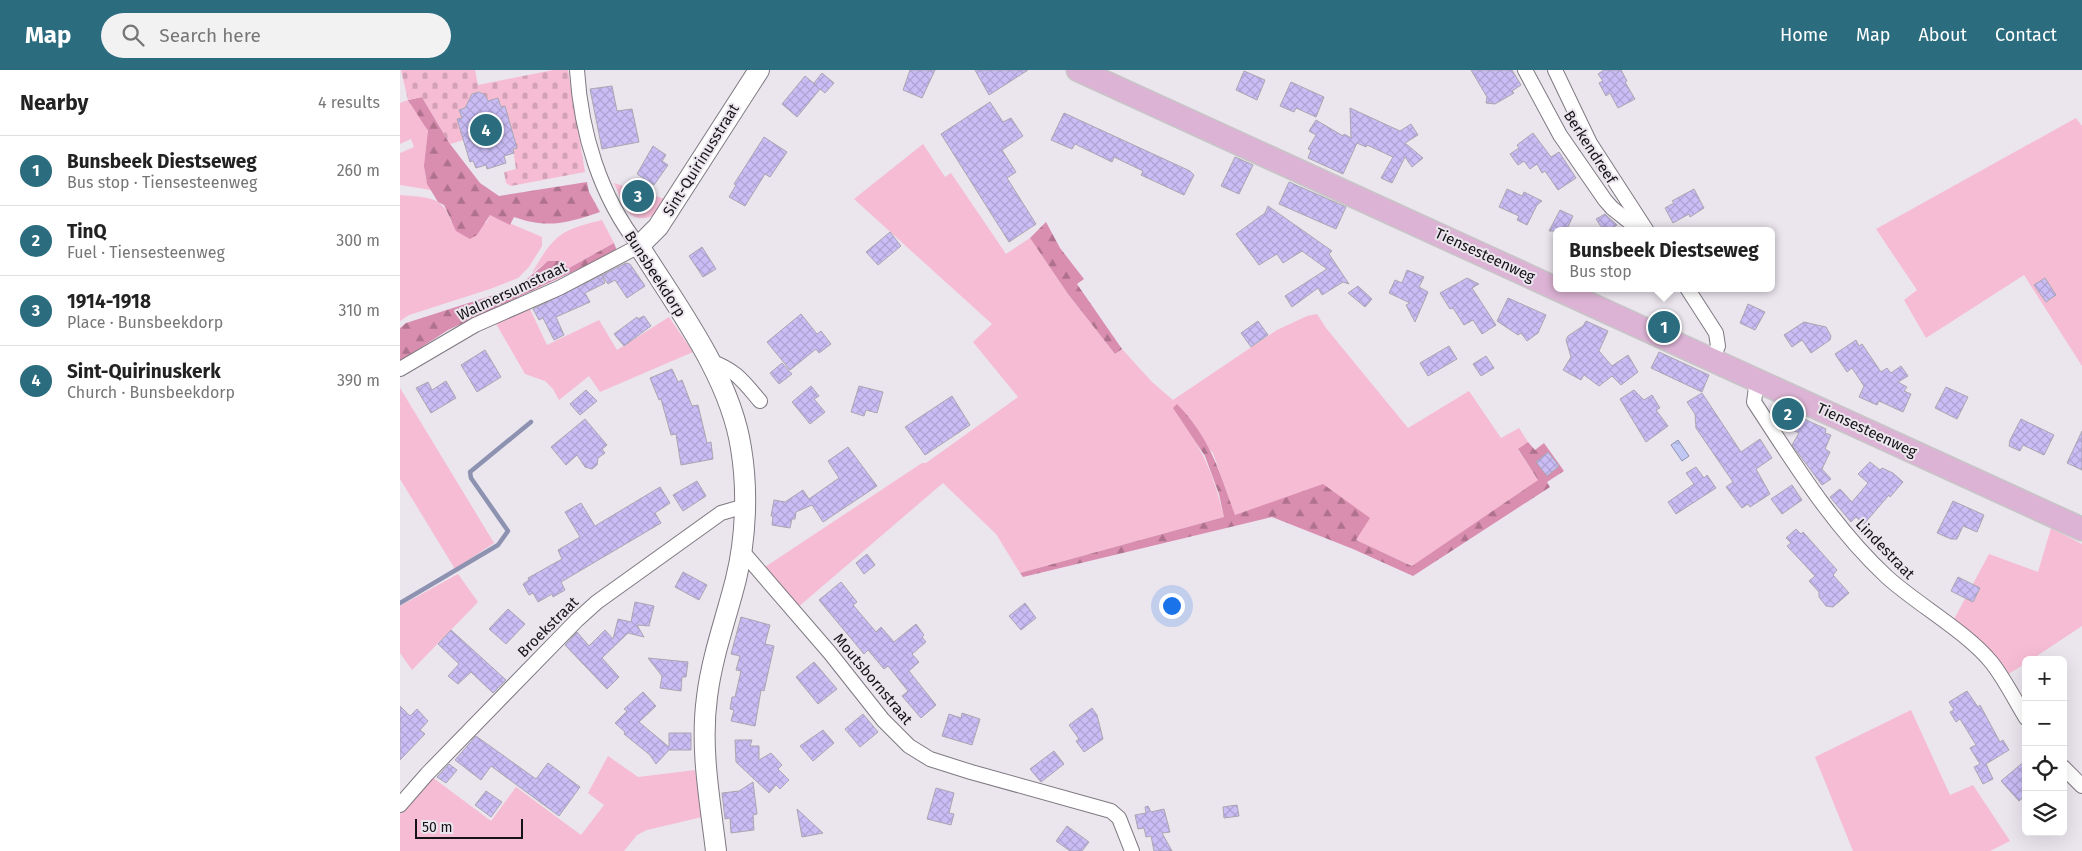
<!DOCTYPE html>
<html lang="en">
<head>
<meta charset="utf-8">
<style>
  body { margin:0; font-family:"Fira Sans",sans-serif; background:#f2f2f2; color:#222 }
  .controls { position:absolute; right:15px; bottom:15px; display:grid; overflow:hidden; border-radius:8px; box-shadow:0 5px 20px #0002 }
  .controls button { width:45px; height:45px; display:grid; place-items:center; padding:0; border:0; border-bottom:1px solid #e0e0e0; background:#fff; color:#222; font:25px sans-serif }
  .scale { position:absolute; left:15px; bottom:12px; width:108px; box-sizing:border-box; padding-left:5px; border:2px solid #151316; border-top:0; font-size:14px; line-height:18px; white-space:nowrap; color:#151316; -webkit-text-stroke:4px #ebe5ee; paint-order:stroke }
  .you { position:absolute; left:771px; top:535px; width:18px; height:18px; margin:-12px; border:4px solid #fff; border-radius:50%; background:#1a73e8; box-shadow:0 0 0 8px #1a73e833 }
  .badge { display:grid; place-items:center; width:32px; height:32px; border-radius:50%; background:#2b6c7f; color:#fff; font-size:16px; font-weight:700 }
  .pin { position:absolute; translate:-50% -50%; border:2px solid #fff; box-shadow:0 1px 5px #0006 }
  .popup { position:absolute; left:1153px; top:157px; width:222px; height:65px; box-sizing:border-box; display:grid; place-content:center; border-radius:8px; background:#fff; filter:drop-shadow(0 1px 4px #0005); font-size:16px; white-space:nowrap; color:#767676 }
  .popup b { font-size:19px; color:#222 }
  .popup::after { content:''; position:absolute; left:50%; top:100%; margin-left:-10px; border:10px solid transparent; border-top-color:#fff }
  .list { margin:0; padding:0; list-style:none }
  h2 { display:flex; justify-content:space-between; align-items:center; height:65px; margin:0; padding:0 20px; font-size:21px }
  h2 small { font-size:16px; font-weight:400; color:#767676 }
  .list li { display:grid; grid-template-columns:32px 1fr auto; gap:15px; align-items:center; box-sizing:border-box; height:70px; padding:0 20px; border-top:1px solid #e0e0e0 }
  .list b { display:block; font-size:19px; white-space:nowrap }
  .list p { margin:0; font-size:16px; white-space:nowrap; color:#767676 }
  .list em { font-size:16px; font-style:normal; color:#767676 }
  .icon { flex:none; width:28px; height:28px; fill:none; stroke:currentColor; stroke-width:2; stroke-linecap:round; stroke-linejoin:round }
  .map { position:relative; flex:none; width:1682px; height:781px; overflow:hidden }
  header { display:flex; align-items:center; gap:30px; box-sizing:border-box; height:70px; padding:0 25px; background:#2b6c7f; color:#fff }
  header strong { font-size:24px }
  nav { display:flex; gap:28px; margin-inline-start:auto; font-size:18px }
  .search { width:350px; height:45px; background:#f2f2f2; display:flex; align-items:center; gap:12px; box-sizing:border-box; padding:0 18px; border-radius:28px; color:#767676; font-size:19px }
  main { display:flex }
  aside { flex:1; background:#fff }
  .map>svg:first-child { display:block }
</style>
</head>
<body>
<header>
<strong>Map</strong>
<div class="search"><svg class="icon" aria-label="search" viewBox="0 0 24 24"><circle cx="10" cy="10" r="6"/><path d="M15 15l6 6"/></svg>Search here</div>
<nav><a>Home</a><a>Map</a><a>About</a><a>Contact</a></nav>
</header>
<main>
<aside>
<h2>Nearby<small>4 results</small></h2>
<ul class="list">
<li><span class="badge">1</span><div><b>Bunsbeek Diestseweg</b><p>Bus stop · Tiensesteenweg</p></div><em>260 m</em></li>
<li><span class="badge">2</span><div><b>TinQ</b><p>Fuel · Tiensesteenweg</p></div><em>300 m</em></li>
<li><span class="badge">3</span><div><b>1914-1918</b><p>Place · Bunsbeekdorp</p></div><em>310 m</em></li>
<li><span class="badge">4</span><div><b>Sint-Quirinuskerk</b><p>Church · Bunsbeekdorp</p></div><em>390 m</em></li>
</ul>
</aside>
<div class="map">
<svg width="1682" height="781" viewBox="0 0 1682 781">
  <defs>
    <pattern id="forest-firs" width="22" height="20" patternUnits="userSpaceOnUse" patternTransform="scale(1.25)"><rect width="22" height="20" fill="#d98daf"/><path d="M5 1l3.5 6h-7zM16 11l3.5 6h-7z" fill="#af728d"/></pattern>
    <pattern id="cemetery-stones" width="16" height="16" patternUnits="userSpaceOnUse" patternTransform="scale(1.25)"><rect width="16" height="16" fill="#f6bcd4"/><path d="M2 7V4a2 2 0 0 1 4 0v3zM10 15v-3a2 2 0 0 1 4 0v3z" fill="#d2a1b5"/></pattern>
    <pattern id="water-ripples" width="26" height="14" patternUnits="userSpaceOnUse" patternTransform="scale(1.25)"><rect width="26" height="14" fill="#c0c8f3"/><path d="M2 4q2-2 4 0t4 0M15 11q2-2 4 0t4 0" fill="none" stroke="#a4abd0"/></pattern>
    <pattern id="building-cross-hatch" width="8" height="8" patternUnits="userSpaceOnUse" patternTransform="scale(1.25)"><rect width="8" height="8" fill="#cabdf6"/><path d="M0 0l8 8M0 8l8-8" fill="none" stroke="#ada2d2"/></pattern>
  </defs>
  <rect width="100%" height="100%" fill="#ebe5ee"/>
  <g fill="#f6bcd4">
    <path d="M8 30C14 39 27 53 28 63 30 83 18 99 31 120L0 115V83L14 77 11 69 0 74V33Z"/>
    <polygon points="1676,48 1682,56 1682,296 1624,205 1526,268 1504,230 1517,220 1476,159"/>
    <path d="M523 74 545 107 551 103 606 184 630 168 668 224 715 284 722 279 752 312 773 330 877 260 907 246 917 244 926 258 1008 358 1069 321 1101 368 1119 358 1128 372 1118 380 1138 410 1013 496 955 470 851 440 835 446 813 383 777 345C803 378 814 406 824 447L620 503 596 464 543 413 397 538 365 497 522 393H526L618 327 573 272 592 254 454 129Z"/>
    <path d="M214 113 265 129 255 145C227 157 223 133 214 113Z"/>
    <path d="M0 125C25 128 43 124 51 152L86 153 90 145 142 167V176L129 197 118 208 90 219 9 245 0 251Z"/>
    <path d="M202 150 214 173 169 198C152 185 147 192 132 203 154 165 160 160 202 150Z"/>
    <polygon points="129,237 147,275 199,250 217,280 269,247 293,282 200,322 189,306 159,330 153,319 145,311 125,304 95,252"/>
    <polygon points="0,318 94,473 55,499 0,409"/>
    <polygon points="1651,458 1682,474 1682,556 1631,590 1626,590 1626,593 1607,605 1552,553 1589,484 1638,502"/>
    <polygon points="58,504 78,532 12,600 0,583 0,536"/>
    <polygon points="1511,640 1550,725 1573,715 1610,771 1590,781 1453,781 1415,687"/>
    <polygon points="208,686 238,707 295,700 302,747 247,760 237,765 224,781 0,781 0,744 32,707 91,751 116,717 181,765 204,735 188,723"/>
  </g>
  <g fill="url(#forest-firs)">
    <path d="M22 27 50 74 80 113 99 126 187 112 189 122 200 142C167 153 148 159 114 147L110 155 90 145 77 165 70 169 56 161 44 135 38 132 27 114 24 96 28 61 8 30Z"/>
    <polygon points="646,152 660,178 684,209 677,214 722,279 715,284 668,224 630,168"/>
    <polygon points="214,173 217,181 48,260 0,291 0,258 6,253 103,222 127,209 148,191 159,191 169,198"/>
    <path d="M777 334C811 369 819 401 835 445L923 414 970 448 956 470 1012 496 1138 410 1118 379 1128 372 1135 380 1144 373 1164 401 1147 412 1150 417 1013 506 953 479 872 447 623 507 620 503 824 447 819 424 805 386 773 338Z"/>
  </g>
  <polygon fill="url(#cemetery-stones)" points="1,0 75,0 78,15 153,0 168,0 185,102 111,116 106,113 104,102 116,99 113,79 117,78 105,36 101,39 98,28 88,31 85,25 79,22 72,24 68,31 70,36 59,40 62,50 64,70 50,74 22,27 8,30"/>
  <polygon fill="url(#water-ripples)" stroke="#8d92b1" points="1278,370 1289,386 1282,391 1271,375"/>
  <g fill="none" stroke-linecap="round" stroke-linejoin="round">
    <polyline stroke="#8d92b1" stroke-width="4.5" points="0,533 98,475 108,461 71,408 70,402 131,352"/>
  </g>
  <g fill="url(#building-cross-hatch)" stroke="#a9a7b0">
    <polygon points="510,0 535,0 522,28 503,20"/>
    <polygon points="575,0 628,0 589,25"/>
    <polygon points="1071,0 1112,0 1121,15 1112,21 1114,23 1095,34 1086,33 1087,27"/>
    <polygon points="1204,0 1221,0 1227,11 1225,12 1235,29 1218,38 1210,23 1206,26 1199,13 1203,11 1198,4"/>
    <polygon points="844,1 865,10 857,30 836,20"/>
    <polygon points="422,3 434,13 425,23 420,19 397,47 382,34 405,6 417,16 414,13"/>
    <polygon points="891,12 924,27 916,47 896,38 894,42 880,36"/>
    <polygon points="212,16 217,41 232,39 239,72 202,79 190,19"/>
    <polygon points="79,22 85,25 88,31 98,28 101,37 105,36 117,78 113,79 114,83 104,86 106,93 87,99 86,95 76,98 73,91 70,92 57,49 62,48 59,40 65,38 72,24"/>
    <polygon points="590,32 603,52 611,48 623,66 602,80 616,102 607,108 636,154 609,172 541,64"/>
    <polygon points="950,38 1000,61 1011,54 1018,65 1005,73 1023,88 1012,97 1005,87 992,113 981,108 993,87 967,75 966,77 957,73 943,104 908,88 911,80 908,79 916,65 909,61 916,50 943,66 944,64 951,68"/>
    <polygon points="664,43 790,101 794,105 784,125 741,105 743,101 714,87 712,92 675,74 672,79 651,70"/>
    <polygon points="1133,63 1151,87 1159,82 1176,108 1158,120 1145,101 1142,103 1137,94 1130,99 1124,91 1118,95 1110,84 1119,78 1117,75"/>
    <polygon points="364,67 387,82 370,107 365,104 345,136 329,127 336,115 334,114"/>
    <polygon points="253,76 266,85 262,91 268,95 254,115 237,104"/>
    <polygon points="835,87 853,95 839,124 821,116"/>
    <polygon points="889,112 946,137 936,159 879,134"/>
    <polygon points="1107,119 1122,126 1124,122 1142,131 1137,135 1127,155 1117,150 1119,146 1099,137"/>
    <polygon points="1294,119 1304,138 1290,147 1289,144 1273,153 1265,138 1274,133 1272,131"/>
    <polygon points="868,136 932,181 929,184 949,214 943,212 922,225 918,218 892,237 885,226 927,199 902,181 883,193 877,184 859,195 836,164 865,143"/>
    <polygon points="1160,140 1173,146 1166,161 1149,161"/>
    <polygon points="1205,144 1217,155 1208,161 1204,161 1196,149"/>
    <polygon points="490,162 501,176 478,195 466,182"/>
    <polygon points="302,177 316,199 303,207 289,186"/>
    <polygon points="226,193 230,194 245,216 227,228 215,210 208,214 202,205"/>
    <polygon points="1007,200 1024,207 1019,217 1028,222 1015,252 1006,235 1010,233 989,223 995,210 1002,213"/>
    <polygon points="202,205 205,213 185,223 190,232 156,247 164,265 154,270 143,248 139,250 133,239"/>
    <polygon points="1067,208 1079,214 1072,218 1096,255 1082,264 1073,250 1064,255 1053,238 1050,239 1040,223"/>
    <polygon points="1645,208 1656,225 1646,232 1634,215"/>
    <polygon points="958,216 972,229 965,237 948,223"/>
    <polygon points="1108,228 1146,245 1138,263 1127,271 1121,263 1118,265 1097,251"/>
    <polygon points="1348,234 1365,242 1355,260 1340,253"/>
    <polygon points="401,244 417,264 421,261 431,274 419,283 416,279 390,300 367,272"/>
    <polygon points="244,246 251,256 224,276 214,264 237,247 238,249"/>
    <polygon points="858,251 868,265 851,277 841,263"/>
    <polygon points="1186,251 1208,261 1199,281 1212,296 1228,285 1238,302 1221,315 1212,306 1199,316 1184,305 1181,310 1163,300 1171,287 1166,270 1168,266 1183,256"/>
    <polygon points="1404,252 1426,257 1431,266 1430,270 1411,283 1402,270 1392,277 1384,265"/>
    <polygon points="1456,270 1459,276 1462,274 1481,302 1487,298 1491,303 1501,296 1508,306 1498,312 1507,317 1504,321 1511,324 1503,342 1479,331 1477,335 1459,327 1464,316 1452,298 1447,302 1435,284"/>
    <polygon points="1049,276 1057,289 1028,306 1020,293"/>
    <polygon points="85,280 101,307 77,322 61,295"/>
    <polygon points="1259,282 1309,305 1302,322 1251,298"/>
    <polygon points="1086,286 1094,298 1081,306 1073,294"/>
    <polygon points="382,293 392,304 379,314 370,303"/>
    <polygon points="272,299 278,312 282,310 292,336 298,335 307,373 311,372 313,389 281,395 276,364 271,365 261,329 259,330 250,308"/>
    <polygon points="46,311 56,328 31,343 16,318 28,312 32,320"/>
    <polygon points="411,316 419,326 414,329 425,342 410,354 392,332"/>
    <polygon points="459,316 483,322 477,343 466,340 464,346 451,342"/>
    <polygon points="1546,317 1568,327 1557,349 1535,338"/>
    <polygon points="186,320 197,331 180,345 170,334"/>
    <polygon points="1234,320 1244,330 1252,325 1260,338 1256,340 1268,356 1246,372 1220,329"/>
    <polygon points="1302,323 1341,382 1360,369 1372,388 1356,399 1370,424 1350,437 1348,434 1342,438 1326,417 1333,412 1296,358 1295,344 1287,332"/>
    <polygon points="552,326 570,355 525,385 505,357"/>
    <polygon points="1376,336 1426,359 1425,363 1431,365 1425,379 1430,382 1422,399 1431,409 1422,415 1392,375 1399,363 1378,353 1372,344"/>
    <polygon points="185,349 207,375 202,379 205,383 198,388 197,395 192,399 185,397 177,385 166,395 151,377"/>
    <polygon points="1621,349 1654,365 1644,385 1623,375 1620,381 1609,376 1610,370"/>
    <polygon points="1682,361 1682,400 1667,393"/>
    <polygon points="448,377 477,416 423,452 412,435 396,442 395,449 392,449 390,458 372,455 373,446 371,446 374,430 385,432 403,420 409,429 439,408 428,391"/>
    <polygon points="1148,382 1159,396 1147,406 1136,392"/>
    <polygon points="1470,392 1480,400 1482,398 1493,403 1503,412 1490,427 1489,425 1464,454 1456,447 1451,452 1430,427 1440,419 1452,432 1468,413 1458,404"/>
    <polygon points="1296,397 1304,408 1307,405 1316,418 1276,444 1268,432 1294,414 1286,403"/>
    <polygon points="297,411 306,426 283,441 273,425"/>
    <polygon points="1392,415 1402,430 1382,444 1371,429"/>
    <polygon points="260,417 270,433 255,443 261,453 161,512 165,520 153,527 152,524 138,532 133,523 129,525 123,514 129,510 128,508 162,489 158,480 180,467 165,442 181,433 195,456"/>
    <polygon points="1553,431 1584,445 1577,462 1563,456 1557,469 1551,469 1537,463"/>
    <polygon points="1396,459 1401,464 1403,462 1437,500 1433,505 1449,523 1433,537 1426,536 1419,527 1419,522 1409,511 1415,506 1387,476 1391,473 1386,468"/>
    <polygon points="467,484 475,495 464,504 456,493"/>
    <polygon points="283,502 307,515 299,530 275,517"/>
    <polygon points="1558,507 1580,518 1573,532 1551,521"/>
    <polygon points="441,512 457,532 453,535 476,562 481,557 494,572 516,554 524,565 522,567 526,572 512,584 519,592 509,601 536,635 521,648 502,626 508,621 488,596 484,599 468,580 464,584 419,530"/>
    <polygon points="235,532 254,536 249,556 237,555 244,567 228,563 202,588 219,607 207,619 165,575 177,562 189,576 205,560 213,569 218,549 231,552"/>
    <polygon points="625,533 636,548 621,560 609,546"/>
    <polygon points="108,539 125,554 106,574 89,559"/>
    <polygon points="341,547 370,555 365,574 374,576 364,621 361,620 355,656 331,651 334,640 330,639 332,627 335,627 341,601 336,600 340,586 331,584"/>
    <polygon points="51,560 106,610 93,623 71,602 58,614 48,606 59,594 38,574"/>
    <polygon points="248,588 288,592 286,607 282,607 281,621 260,618 262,606"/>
    <polygon points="414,592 437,619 418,634 396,607"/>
    <polygon points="1567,621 1578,637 1580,635 1600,672 1603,670 1609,680 1586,694 1593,709 1583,714 1574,697 1580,694 1570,678 1576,675 1560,649 1556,652 1550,642 1554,640 1549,632"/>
    <polygon points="243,622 256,636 239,652 269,677 269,663 291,663 291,680 269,680 256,694 250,685 224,664 225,662 215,653 227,641 224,639"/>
    <polygon points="0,636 10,646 17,639 28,651 20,660 25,664 0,690"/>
    <polygon points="692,638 697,645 703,669 684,682 676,671 679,669 669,655"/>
    <polygon points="562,643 580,649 572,675 542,666 549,644 561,648"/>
    <polygon points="463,644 478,662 460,677 445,659"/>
    <polygon points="423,660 434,673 413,691 400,676"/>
    <polygon points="76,666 136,709 148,693 180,717 159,746 91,696 81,710 55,690"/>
    <polygon points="335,670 352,670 350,676 359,676 359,690 371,683 382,695 378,699 389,710 380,719 376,715 369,723 336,692"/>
    <polygon points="654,681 664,694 641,712 630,699"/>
    <polygon points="1626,690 1626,725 1619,731 1601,711"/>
    <polygon points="49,694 57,700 46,713 37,707"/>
    <polygon points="353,712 357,744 353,745 354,760 331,763 330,748 325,749 322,723 339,721"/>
    <polygon points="536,718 554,723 549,743 554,744 551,755 527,749"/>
    <polygon points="86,721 102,732 91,747 75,735"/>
    <polygon points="837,735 839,746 824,748 823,737"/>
    <polygon points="748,736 751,742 764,739 770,762 762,763 772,781 754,781 751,766 746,767 744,758 738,759 735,745 746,743 745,737"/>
    <polygon points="397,739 423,763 402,767"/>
    <polygon points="667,756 689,772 682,781 670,781 656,771"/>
  </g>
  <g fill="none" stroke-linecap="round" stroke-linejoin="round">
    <g stroke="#7e7981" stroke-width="16">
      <g id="street">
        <polyline points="1125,0 1160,65 1205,130 1212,138 1241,161"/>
        <polyline points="1155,0 1190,73 1247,161"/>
        <polyline points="1287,218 1316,263 1318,276 1312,290"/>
        <path d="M310 291C336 300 343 311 360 331"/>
        <path d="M0 299 75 255 159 218 239 176C200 126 181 63 177 0"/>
        <path d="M1357 310 1354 332C1394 393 1433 457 1487 507 1518 535 1567 562 1592 593 1605 610 1615 630 1626 648"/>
        <polyline points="342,481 430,583 483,650 509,676 530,689 571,702 711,741 719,748 732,781"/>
        <polyline points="1663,697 1682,716"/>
        <polyline points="0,735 27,704 177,550 197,532 321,443 345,436"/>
      </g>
    </g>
    <g stroke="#7e7981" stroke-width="22">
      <path id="secondary" d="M316 781C310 730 300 679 307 627 312 586 326 549 336 509 346 468 348 420 341 378 330 306 277 237 239 176L258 157 359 0"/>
    </g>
    <g stroke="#c7c6c7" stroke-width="25">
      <polyline id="primary" points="678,0 1682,459"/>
    </g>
    <use href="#street" stroke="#fff" stroke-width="14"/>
    <use href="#secondary" stroke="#fff" stroke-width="20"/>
    <use href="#primary" stroke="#dcb3d4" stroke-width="22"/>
  </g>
  <g text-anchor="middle" stroke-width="4" stroke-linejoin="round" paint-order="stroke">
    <g font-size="15" fill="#151316" stroke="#ebe5ee">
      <text transform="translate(1190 77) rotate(57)" y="5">Berkendreef</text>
      <text transform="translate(301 90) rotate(-58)" y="5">Sint-Quirinusstraat</text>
      <text transform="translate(1085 185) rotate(25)" y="5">Tiensesteenweg</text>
      <text transform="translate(255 204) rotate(57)" y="5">Bunsbeekdorp</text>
      <text transform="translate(112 221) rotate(-25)" y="5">Walmersumstraat</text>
      <text transform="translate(1467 360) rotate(25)" y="5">Tiensesteenweg</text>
      <text transform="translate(1485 479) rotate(46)" y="5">Lindestraat</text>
      <text transform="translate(148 557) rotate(-45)" y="5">Broekstraat</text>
      <text transform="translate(473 609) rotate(50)" y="5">Moutsbornstraat</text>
    </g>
  </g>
</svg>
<div class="controls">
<button>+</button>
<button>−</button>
<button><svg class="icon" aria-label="locate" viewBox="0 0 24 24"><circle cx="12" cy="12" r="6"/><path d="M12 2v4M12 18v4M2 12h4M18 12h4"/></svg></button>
<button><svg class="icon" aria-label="layers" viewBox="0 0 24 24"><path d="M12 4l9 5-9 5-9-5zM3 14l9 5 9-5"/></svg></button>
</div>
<div class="scale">50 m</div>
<div class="you"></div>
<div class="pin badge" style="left:1264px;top:257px">1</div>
<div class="popup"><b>Bunsbeek Diestseweg</b>Bus stop</div>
<div class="pin badge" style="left:1388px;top:344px">2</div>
<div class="pin badge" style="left:238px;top:126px">3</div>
<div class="pin badge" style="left:86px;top:60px">4</div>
</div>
</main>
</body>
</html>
